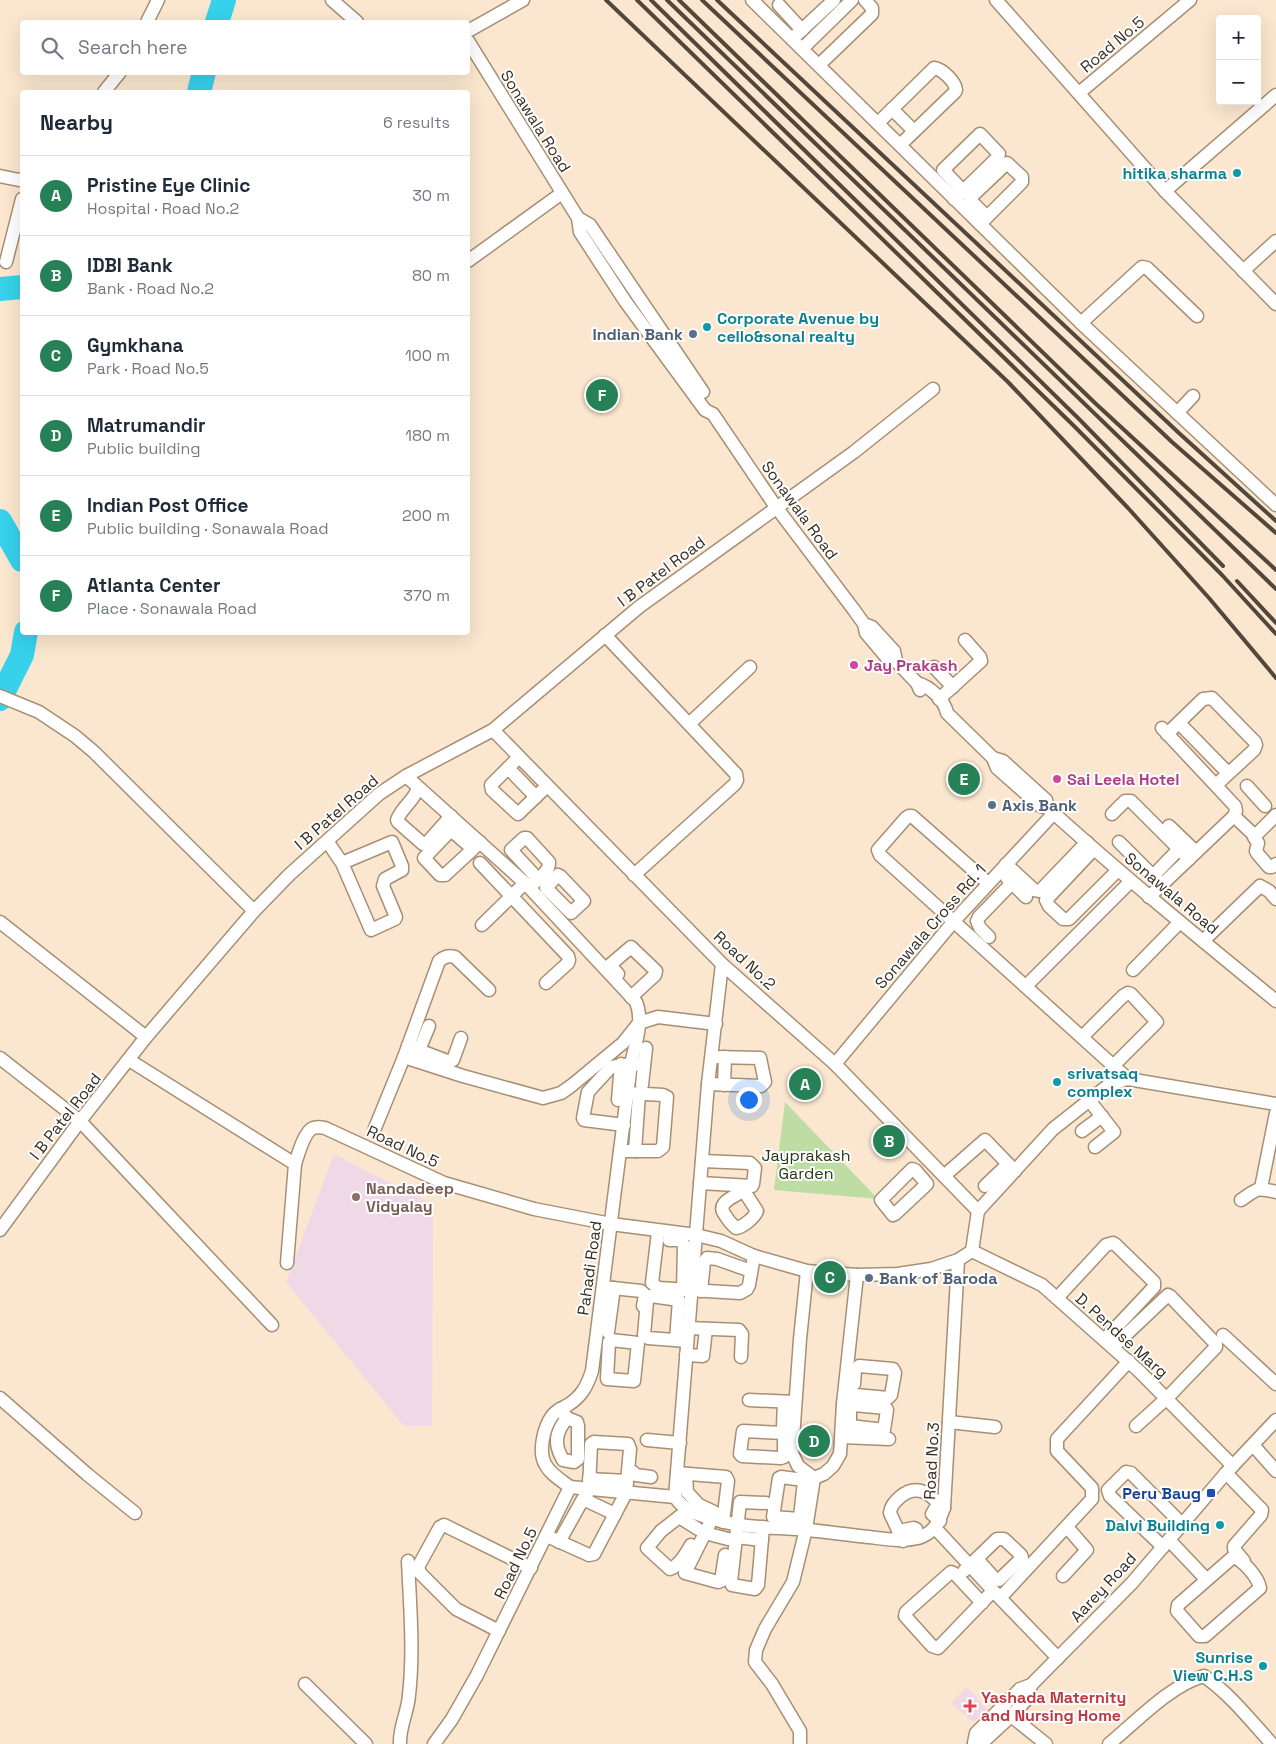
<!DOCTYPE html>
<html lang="en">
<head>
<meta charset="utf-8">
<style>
  body { margin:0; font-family:"Space Grotesk",sans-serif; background:#f2f2f3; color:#1f2937 }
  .controls { position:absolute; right:15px; top:15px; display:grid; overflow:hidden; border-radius:5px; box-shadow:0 5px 20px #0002 }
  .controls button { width:45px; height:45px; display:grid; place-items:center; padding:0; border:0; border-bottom:1px solid #e0e1e3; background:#fff; color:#1f2937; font:25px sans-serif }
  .you { position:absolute; left:748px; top:1099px; width:18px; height:18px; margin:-12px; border:4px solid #fff; border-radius:50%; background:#1a73e8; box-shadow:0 0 0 8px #1a73e833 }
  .badge { display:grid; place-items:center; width:32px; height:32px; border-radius:50%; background:#278157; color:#fff; font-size:16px; font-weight:700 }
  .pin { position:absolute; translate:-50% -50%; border:2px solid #fff; box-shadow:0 1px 5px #0006 }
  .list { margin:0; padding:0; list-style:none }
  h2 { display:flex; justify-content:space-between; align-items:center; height:65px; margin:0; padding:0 20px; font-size:21px }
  h2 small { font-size:16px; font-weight:400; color:#747a83 }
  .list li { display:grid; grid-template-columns:32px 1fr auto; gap:15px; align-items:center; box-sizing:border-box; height:80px; padding:0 20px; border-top:1px solid #e0e1e3 }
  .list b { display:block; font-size:19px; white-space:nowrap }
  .list p { margin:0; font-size:16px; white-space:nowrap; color:#747a83 }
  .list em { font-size:16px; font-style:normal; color:#747a83 }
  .icon { flex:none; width:28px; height:28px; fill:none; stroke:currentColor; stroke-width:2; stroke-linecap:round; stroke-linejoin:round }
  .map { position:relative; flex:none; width:1276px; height:1744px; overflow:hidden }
  .search { position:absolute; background:#fff; box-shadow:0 5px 20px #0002; left:20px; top:20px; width:450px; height:55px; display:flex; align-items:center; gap:12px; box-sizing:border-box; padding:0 18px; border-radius:5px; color:#747a83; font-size:19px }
  .panel { position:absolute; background:#fff; box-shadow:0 5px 20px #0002; left:20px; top:90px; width:450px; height:545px; border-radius:5px }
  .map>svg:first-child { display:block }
</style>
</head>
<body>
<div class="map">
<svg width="1276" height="1744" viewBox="0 0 1276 1744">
  <rect width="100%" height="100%" fill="#fbe7cf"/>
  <polygon fill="#efd9e7" points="334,1154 433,1205 432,1426 404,1426 286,1282"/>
  <polygon fill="#f0d9e5" points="967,1687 988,1710 973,1722 951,1703"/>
  <polygon fill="#bedda4" points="785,1102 878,1199 774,1190"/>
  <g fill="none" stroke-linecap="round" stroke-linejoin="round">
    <g stroke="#37d1eb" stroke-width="24">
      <polyline points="217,22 224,0"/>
      <polyline points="199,92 204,72"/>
      <polyline points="0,289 22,287"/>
      <polyline points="0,521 22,560"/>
      <polyline points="0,699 22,655 26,632"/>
    </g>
    <g stroke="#a78f74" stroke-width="15">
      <g id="minor">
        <polyline points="332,0 357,22"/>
        <polyline points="752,0 1081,323 1276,505"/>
        <polyline points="996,0 1165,191 1276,304"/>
        <polyline points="779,5 802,30"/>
        <polyline points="147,22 158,0"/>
        <polyline points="468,31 523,0"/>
        <polyline points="792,39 834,0"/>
        <polyline points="468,41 578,218 590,225 703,392"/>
        <polyline points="802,49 852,0"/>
        <polyline points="819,65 872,14 872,8 865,0"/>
        <polyline points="104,92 120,72"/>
        <polyline points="1079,93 1190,0"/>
        <polyline points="892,109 914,131"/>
        <path d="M878 123 934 68C942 69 955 81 956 90L955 92 900 145"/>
        <polyline points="0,176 19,180 22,179"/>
        <polyline points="1165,191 1276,95"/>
        <polyline points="954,199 959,195 998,157 999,154 980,134 943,170 963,191"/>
        <polyline points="578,218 580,232 625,301 705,410 713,414 776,507 854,610 864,624 872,627 894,651 896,661"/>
        <polyline points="980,224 1022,182 1022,177 1007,163 970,198 971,201 987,217"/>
        <polyline points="468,261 562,193"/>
        <polyline points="6,262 22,199"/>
        <polyline points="1243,271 1276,241"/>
        <polyline points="1081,323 1142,267 1147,268 1197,316"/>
        <polyline points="1177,413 1193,396"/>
        <polyline points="864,624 866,633 887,658 896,661 917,683 920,690"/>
        <polyline points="605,635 736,774 737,780 735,784 634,875"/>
        <polyline points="934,667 953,687"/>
        <path d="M917 683C930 686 945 701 947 713L993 758 997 768 1040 806 1048 808"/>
        <polyline points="0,696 39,712 75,736 94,752 254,911"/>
        <polyline points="939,699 981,661 980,657 965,640"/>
        <polyline points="1179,723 1228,773"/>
        <polyline points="689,724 750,667"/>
        <polyline points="493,730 722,964 835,1064 978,1211"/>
        <polyline points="1167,734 1203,699 1212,698 1255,742 1256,745 1254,750 1216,785"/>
        <polyline points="519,757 491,785 492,790 518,814 547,786"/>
        <path d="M993 758 1003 761 1046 800 1048 808C1122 875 1199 938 1276 1001"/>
        <polyline points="508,768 536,797"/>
        <path d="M406 776 525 883 636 1002C644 1021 635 1045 631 1064L592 1371C587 1386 582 1396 568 1405 563 1408 556 1410 552 1416 544 1427 538 1451 545 1464 550 1474 561 1480 570 1487"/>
        <polyline points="1247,786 1265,806"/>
        <path d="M418 788C414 801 402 807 397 820L398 822 423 844 427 843 451 816"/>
        <polyline points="1112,814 1125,801 1131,801 1189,859"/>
        <polyline points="1276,815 1254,837 1258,843 1256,851 1257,853 1269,867 1272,867 1276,864"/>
        <polyline points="1234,816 1254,835"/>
        <polyline points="1169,826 1196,852"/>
        <polyline points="327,841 342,863 371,930 395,919 396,917 383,886 385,879 402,870 402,866 392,842 342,863"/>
        <polyline points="1119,842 1162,885"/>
        <polyline points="473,849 452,831 449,832 424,858 440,875 445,875 473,849 480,842"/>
        <polyline points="1094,849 1046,900 1049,906 1063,919 1069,919 1118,870"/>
        <polyline points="480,863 568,956 569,960 568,963 546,983"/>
        <polyline points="1006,864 1034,890 1040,891 1087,842"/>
        <polygon points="558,875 560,876 584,901 571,913 546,888"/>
        <polyline points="1153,876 1179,849"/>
        <polyline points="1007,878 1026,897"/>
        <polyline points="988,883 912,816 909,816 906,818 878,850 880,855 1128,1079"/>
        <path d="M530 887C537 880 550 872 549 862L527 838H524L511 850 538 879"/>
        <polyline points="1149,897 1234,816 1236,811 1235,806 1162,728"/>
        <polyline points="0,922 146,1037"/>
        <polyline points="482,925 525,883"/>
        <polyline points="989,937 980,928 977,921 979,917 1012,883"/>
        <polyline points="1203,941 1260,886 1269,891 1276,899"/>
        <polyline points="1133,970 1180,922"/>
        <polyline points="618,974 610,965 631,947 656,971 655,975 631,997"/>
        <polyline points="1026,986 1131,881"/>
        <polyline points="1082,1037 1123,996 1128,993 1131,994 1157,1022 1113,1066"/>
        <polyline points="408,1046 450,1062 453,1060 461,1038"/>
        <polyline points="419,1050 429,1026"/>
        <polyline points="404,1057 463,1076 543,1098 561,1093 571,1086 623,1043 639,1023 658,1017 716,1024"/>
        <polyline points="0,1058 80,1121 272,1325"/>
        <polyline points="129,1060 295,1164 287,1263"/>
        <polyline points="835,1064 954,921 1054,813"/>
        <polyline points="708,1084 761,1086 765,1082 760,1058 712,1057"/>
        <polyline points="642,1085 646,1048"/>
        <polyline points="724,1085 725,1057"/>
        <polyline points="618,1100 621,1064"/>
        <polyline points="1089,1100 1114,1132 1095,1147"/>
        <polyline points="624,1125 584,1120 583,1118 588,1092 611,1067 631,1064 644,1065"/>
        <path d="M375 1128 404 1057 439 961C444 957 448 955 455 957L489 990"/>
        <polyline points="1082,1131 1102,1116"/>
        <polyline points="620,1151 658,1151 663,1147 667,1097 663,1095 628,1093"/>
        <polyline points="635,1151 639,1094"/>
        <path d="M295 1164C298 1155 304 1132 313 1128 317 1127 321 1127 325 1128L444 1183 534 1209 611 1224 696 1235 721 1241 754 1256 807 1271 857 1275 898 1274 931 1269 958 1260 972 1251"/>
        <polygon points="912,1169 915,1170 927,1184 895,1214 893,1215 881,1200"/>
        <polyline points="944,1176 985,1140 1015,1171"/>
        <polyline points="700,1183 752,1186 753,1184 755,1168 750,1163 702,1161"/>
        <polyline points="985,1186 1008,1164"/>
        <polyline points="1261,1188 1276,1113"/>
        <path d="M741 1192 746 1194 757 1211C754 1218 743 1227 736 1228 731 1224 728 1220 725 1215 716 1203 732 1198 741 1192Z"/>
        <path d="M1241 1200C1257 1189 1256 1187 1276 1192"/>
        <polyline points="978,1211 1053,1129 1110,1084 1128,1079 1276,1104"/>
        <polyline points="0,1230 80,1121 146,1037 254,911 289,875 379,794 406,776 493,730 639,607 854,452 933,389"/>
        <polyline points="658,1232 652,1283 658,1288 740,1293 747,1289 749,1285 754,1256"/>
        <polyline points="669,1240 680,1240 684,1245 683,1290"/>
        <polyline points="972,1251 1042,1285 1139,1371 1233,1466"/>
        <polyline points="972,1251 978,1211"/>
        <polyline points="807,1271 800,1339 792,1453 798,1466 814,1478"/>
        <polyline points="603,1287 641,1291 645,1295 643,1306"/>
        <polyline points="701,1291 704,1262 707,1258 717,1259 751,1271"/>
        <polyline points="1057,1298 1106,1245 1113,1243 1116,1245 1154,1282 1154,1287 1105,1339"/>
        <polyline points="688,1328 739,1330 742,1334 741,1357"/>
        <polyline points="608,1332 614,1288"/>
        <polyline points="1223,1335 1276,1384"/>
        <polygon points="611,1340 638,1343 634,1381 607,1379 609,1342"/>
        <polyline points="676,1340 679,1300 651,1296 647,1301 644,1335 648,1338 687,1341"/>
        <polyline points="1113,1347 1168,1295 1170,1296 1216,1344 1216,1347 1167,1398 1136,1426"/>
        <polyline points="686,1355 703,1356 706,1329"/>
        <polyline points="845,1394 888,1398 891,1395 895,1373 893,1369 859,1366 855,1370 854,1384"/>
        <polyline points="0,1398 88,1475 135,1513"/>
        <polyline points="749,1400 795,1402"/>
        <polyline points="843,1404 886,1408 887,1410 884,1430 850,1426 850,1411"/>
        <path d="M560 1409 567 1418 577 1422 578 1426V1459L574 1462 563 1460C553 1443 556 1432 567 1418"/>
        <polyline points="949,1422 995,1427"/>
        <polyline points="783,1426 784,1402"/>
        <polygon points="743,1431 784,1433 784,1457 781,1458 742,1456 740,1454"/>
        <polyline points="842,1437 889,1439"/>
        <polyline points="647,1440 680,1443"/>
        <polyline points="1253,1445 1276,1471"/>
        <polyline points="633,1472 636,1475 651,1477"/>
        <polyline points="677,1473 726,1477 728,1481 723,1522"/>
        <polyline points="1226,1473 1262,1510 1261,1515 1234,1546 1234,1549 1244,1561"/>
        <polyline points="686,1474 687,1492 699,1505 714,1512"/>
        <polyline points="814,1478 824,1474 833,1466 840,1454 843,1404 857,1275"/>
        <polyline points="589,1479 627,1481"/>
        <polyline points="804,1480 781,1477 779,1478 773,1517 799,1519 800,1517 805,1472"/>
        <path d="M570 1487 675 1497C685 1513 705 1517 721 1521 750 1529 779 1527 808 1530 829 1532 849 1535 869 1537 886 1539 901 1542 918 1538 934 1533 939 1522 944 1508L958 1260"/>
        <polyline points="675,1497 708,1084 722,964"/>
        <polyline points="939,1502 932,1514 940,1521"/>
        <path d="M688 1510 661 1531 647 1548 670 1569C679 1566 686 1554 691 1545"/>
        <polyline points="679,1517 698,1529"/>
        <polyline points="712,1519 685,1573 718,1582 721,1581 725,1555"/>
        <polyline points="763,1527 758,1585 755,1589 732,1585 731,1582 740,1502 766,1503"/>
        <polyline points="935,1528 1000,1598 1092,1499 1092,1488 1057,1451 1057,1439 1129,1361"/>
        <polyline points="898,1531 914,1528 916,1529 919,1537"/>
        <polyline points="705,1533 728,1539"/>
        <polyline points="547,1536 589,1555 594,1554 626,1493 630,1449 628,1444 594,1442 591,1444 589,1489 585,1499"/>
        <polyline points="736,1537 762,1540"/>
        <polyline points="1169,1540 1206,1579"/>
        <path d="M903 1541 890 1513C891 1505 895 1502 900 1497 918 1482 931 1495 944 1508"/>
        <polyline points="559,1542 583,1499 615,1514"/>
        <polyline points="1163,1547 1110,1496 1108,1490 1126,1472 1131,1473 1182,1524"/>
        <path d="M1233 1557C1243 1560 1258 1577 1260 1588L1205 1636H1199L1177 1611 1178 1605Z"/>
        <polyline points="964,1571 997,1539 1004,1539 1021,1555 1022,1558 999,1580 995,1579 977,1559"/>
        <polyline points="1063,1576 1087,1550 1067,1527"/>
        <polyline points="1000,1598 1058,1658"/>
        <polyline points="982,1603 955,1574 951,1572 906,1612 905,1616 932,1646 938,1648 940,1646 993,1591"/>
        <polyline points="499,1631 456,1609 420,1573 418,1567 440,1527 444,1525 531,1568"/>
        <polyline points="305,1684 366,1744"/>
        <polyline points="1005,1711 1046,1744"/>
        <polyline points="974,1743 976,1733 1020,1689 1031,1685 1132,1583 1226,1473 1276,1420"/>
        <path d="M400 1744C399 1727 408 1712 409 1695 414 1651 410 1606 408 1561"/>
        <polyline points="434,1744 452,1719 477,1675 570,1487"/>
        <polyline points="800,1744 800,1731 772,1684 755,1662 756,1650 765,1629 793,1582 806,1529 814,1478"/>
        <polyline points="974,1744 984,1741 1011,1716 1028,1698 1031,1685"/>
        <path d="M1109 1744C1136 1722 1170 1685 1204 1676 1230 1694 1251 1721 1272 1744"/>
      </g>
    </g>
    <use href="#minor" stroke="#fff" stroke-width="12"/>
    <g stroke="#52473a" stroke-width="4">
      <polyline points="606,0 1008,382 1128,508 1209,598 1276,678"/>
      <polyline points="637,0 1073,425 1222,575 1276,634"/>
      <polyline points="651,0 1079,419 1223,566"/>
      <polyline points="667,0 1276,589"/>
      <polyline points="679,0 1095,403 1276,570"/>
      <polyline points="702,0 1172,442 1276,533"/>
      <polyline points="717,0 1180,434 1276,521"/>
      <polyline points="1237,581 1276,623"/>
    </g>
  </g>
  <g fill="#0f9aa8" stroke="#fff" stroke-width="2">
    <circle cx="1237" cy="173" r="5"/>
    <circle cx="707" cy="327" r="5"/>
    <circle cx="1057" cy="1082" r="5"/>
    <circle cx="1220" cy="1525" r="5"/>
    <circle cx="1263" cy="1666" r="5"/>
  </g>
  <g fill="#5c6f8a" stroke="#fff" stroke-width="2">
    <circle cx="693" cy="334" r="5"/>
    <circle cx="992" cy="805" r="5"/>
    <circle cx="869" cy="1278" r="5"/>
  </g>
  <g fill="#d1479c" stroke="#fff" stroke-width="2">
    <circle cx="854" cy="665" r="5"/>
    <circle cx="1057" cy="779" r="5"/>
  </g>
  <circle fill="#8d6e63" stroke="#fff" stroke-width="2" cx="356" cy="1197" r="5"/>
  <rect fill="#1a4fb4" stroke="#fff" stroke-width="2" x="1206" y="1488" width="10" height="10" rx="2.5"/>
  <path fill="#e0444e" stroke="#fff" stroke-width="2" d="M967.5 1698.5h5v5h5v5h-5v5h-5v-5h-5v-5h5z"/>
  <g text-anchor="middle" stroke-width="4" stroke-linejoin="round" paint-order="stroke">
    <g font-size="16" fill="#372e22" stroke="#fff">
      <text transform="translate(1112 44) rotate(-40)" y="6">Road No.5</text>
      <text transform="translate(536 121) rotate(58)" y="6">Sonawala Road</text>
      <text transform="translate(800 510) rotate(54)" y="6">Sonawala Road</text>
      <text transform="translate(661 571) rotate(-37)" y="6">I B Patel Road</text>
      <text transform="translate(336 812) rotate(-41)" y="6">I B Patel Road</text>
      <text transform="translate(1172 893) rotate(40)" y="6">Sonawala Road</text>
      <text transform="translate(930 926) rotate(-49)" y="6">Sonawala Cross Rd. 1</text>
      <text transform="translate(745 960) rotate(43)" y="6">Road No.2</text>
      <text transform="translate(65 1116) rotate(-52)" y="6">I B Patel Road</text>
      <text transform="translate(403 1146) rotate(25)" y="6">Road No.5</text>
      <text transform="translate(589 1268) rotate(-82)" y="6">Pahadi Road</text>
      <text transform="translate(1122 1335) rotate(42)" y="6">D. Pendse Marg</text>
      <text transform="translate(931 1461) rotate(-87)" y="6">Road No.3</text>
      <text transform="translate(515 1563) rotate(-64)" y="6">Road No.5</text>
      <text transform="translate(1103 1587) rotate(-47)" y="6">Aarey Road</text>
    </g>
    <g font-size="16" font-weight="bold" fill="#0d838f" stroke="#fff" text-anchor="end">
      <text x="1227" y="179">hitika sharma</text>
      <text x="717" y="324" text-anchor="start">Corporate Avenue by<tspan x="717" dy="18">cello&amp;sonal realty</tspan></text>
      <text x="1067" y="1079" text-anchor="start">srivatsaq<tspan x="1067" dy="18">complex</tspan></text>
      <text x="1210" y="1531">Dalvi Building</text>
      <text x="1253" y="1663">Sunrise<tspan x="1253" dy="18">View C.H.S</tspan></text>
    </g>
    <g font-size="16" font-weight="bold" fill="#4e5e75" stroke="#fff" text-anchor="start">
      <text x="683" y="340" text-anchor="end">Indian Bank</text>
      <text x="1002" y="811">Axis Bank</text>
      <text x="879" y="1284">Bank of Baroda</text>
    </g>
    <g font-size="16" font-weight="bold" fill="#b23c85" stroke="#fff" text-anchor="start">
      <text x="864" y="671">Jay Prakash</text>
      <text x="1067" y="785">Sai Leela Hotel</text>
    </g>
    <g font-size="16" fill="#263814" stroke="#fff">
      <text x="806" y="1161">Jayprakash<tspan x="806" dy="18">Garden</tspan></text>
    </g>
    <g font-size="16" font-weight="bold" fill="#785e54" stroke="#fff" text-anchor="start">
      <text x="366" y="1194">Nandadeep<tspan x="366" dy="18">Vidyalay</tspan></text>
    </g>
    <g font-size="16" font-weight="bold" fill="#164399" stroke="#fff" text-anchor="end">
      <text x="1201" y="1499">Peru Baug</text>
    </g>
    <g font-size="16" font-weight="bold" fill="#be3a42" stroke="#fff" text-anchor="start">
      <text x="981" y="1703">Yashada Maternity<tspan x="981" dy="18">and Nursing Home</tspan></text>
    </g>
  </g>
</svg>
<div class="controls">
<button>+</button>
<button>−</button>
</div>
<div class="you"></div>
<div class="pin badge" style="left:805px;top:1084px">A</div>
<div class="pin badge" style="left:889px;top:1141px">B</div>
<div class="pin badge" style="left:830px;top:1277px">C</div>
<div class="pin badge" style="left:814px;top:1441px">D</div>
<div class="pin badge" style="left:964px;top:779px">E</div>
<div class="pin badge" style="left:602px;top:395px">F</div>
<div class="search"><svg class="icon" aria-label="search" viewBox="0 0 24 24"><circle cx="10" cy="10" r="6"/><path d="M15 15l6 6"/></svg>Search here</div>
<section class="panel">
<h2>Nearby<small>6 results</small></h2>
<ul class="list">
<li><span class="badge">A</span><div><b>Pristine Eye Clinic</b><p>Hospital · Road No.2</p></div><em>30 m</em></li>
<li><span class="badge">B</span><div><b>IDBI Bank</b><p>Bank · Road No.2</p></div><em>80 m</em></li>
<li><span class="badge">C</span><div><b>Gymkhana</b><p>Park · Road No.5</p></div><em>100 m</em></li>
<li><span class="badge">D</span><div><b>Matrumandir</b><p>Public building</p></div><em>180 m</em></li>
<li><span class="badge">E</span><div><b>Indian Post Office</b><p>Public building · Sonawala Road</p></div><em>200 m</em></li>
<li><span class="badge">F</span><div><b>Atlanta Center</b><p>Place · Sonawala Road</p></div><em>370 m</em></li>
</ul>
</section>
</div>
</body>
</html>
